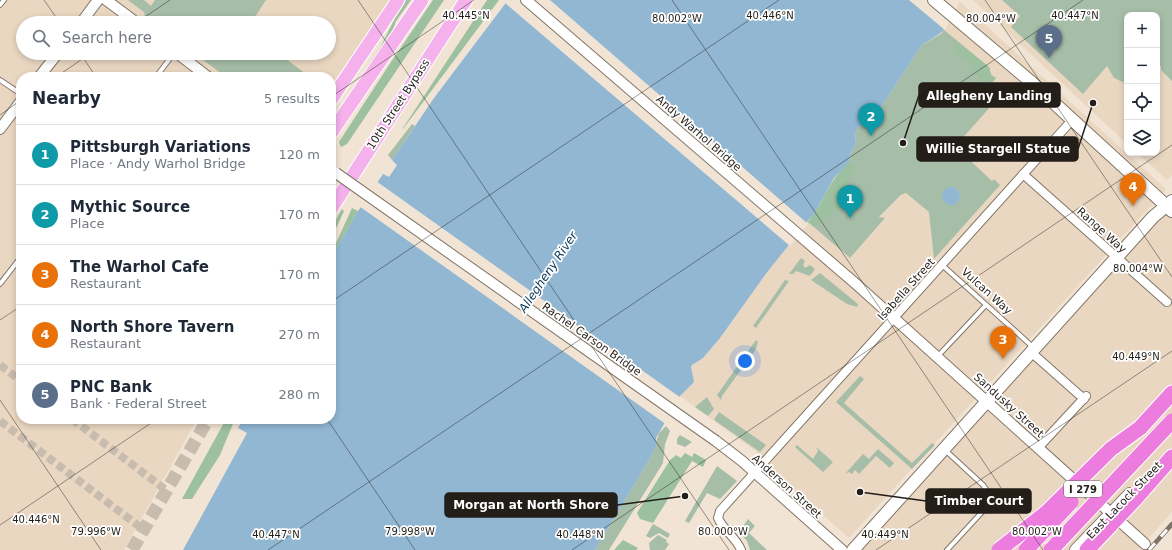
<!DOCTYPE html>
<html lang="en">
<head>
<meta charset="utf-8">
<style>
  body { margin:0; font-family:"DejaVu Sans",sans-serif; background:#f6f6f7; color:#1f2937 }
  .controls { position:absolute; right:12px; top:12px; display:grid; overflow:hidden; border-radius:8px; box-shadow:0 2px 6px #0003 }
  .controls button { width:36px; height:36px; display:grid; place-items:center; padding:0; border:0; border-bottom:1px solid #e0e1e3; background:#fff; color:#1f2937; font:20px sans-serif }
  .you { position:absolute; left:745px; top:361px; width:14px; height:14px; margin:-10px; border:3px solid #fff; border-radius:50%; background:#1a73e8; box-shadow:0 0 0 6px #1a73e833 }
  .badge { display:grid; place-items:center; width:26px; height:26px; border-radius:50%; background:#111827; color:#fff; font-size:13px; font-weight:700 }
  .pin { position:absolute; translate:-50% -33px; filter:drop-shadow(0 1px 2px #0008) }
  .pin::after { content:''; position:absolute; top:21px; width:14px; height:12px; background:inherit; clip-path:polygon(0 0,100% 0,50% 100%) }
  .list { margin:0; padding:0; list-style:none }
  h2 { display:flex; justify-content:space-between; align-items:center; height:52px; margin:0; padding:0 16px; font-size:17px }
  h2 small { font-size:13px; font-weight:400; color:#747a83 }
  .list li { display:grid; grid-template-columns:26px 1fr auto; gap:12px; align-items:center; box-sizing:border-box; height:60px; padding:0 16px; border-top:1px solid #e0e1e3 }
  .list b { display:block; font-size:15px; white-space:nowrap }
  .list p { margin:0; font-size:13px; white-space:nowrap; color:#747a83 }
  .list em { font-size:13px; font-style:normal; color:#747a83 }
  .icon { flex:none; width:22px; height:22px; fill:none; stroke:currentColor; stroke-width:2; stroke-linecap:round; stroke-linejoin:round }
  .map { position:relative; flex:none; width:1172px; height:550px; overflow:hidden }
  .search { position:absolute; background:#fff; box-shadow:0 2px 6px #0003; left:16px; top:16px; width:320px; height:44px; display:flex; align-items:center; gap:10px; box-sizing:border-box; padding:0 14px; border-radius:22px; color:#747a83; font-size:15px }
  .panel { position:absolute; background:#fff; box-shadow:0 2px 6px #0003; left:16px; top:72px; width:320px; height:352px; border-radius:16px }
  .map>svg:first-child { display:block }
</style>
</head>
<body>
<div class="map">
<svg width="1172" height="550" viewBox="0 0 1172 550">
  <rect width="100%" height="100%" fill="#f1e4d4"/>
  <g fill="#ead7c2" fill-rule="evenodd">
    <path d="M0 0H392L331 86V77H21V419H197L124 550H0ZM23 23H329V53H23Z"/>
    <polygon points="958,0 1166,189 849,538 773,471 758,453 680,396 694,382 691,367 692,365 703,358 720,338 765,275 807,223 808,222 850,258 885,218 879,218 991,106 977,96 996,78 991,75 989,67 943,29"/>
    <polygon points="973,0 1172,0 1172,175 1167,180 1137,153 1157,153 1157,15 1127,15 1127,144"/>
    <polygon points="1172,201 1172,512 1138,550 853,550"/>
  </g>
  <g fill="#a6bda8" fill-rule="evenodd">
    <polygon points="128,0 144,0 151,6 155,0 266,0 251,23 154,23 144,16 145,13"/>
    <polygon points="1002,0 1172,0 1172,81 1161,70 1161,66 1157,66 1157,15 1127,15 1127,84 1114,78 1107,66 1083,94 1011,27 1020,16"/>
    <path d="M943 29 989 67 991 75 996 78 978 95 991 106 959 142 961 152 992 181 994 179 1000 185 934 259 929 212 906 193 901 195 879 217 885 218 850 258 808 222 849 162 850 154 856 144C854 132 857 121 872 121L922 45 942 33ZM951 187 956 189 960 196 958 201 942 196 944 191Z"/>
    <polygon points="194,53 278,53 310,77 226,77"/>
    <polygon points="412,124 415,126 392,160 388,155"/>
    <polygon points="801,258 805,261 803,265 805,268 810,265 815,269 810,276 796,271 793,274 789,274"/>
    <polygon points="820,273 858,304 857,307 847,304 811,280"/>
    <polygon points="785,280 789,281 756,328 753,326"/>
    <polygon points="756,340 758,342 756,349 722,396 721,400 717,395"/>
    <polygon points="860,376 864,379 844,403 912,463 932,443 935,445 912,469 836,402"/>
    <polygon points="707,397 714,409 708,416 695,407"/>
    <polygon points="719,412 766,445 760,452 714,420"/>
    <polygon points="666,426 670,431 665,444 663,463 609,550 595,550 651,457 659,433"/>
    <polygon points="680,435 692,442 685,447 677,444 677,439"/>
    <polygon points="797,445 813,459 818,451 816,447 833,462 823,472 795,447"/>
    <polygon points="878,449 894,463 890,468 876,456 859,474 855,470 852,474 849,472 845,474 863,454 869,459"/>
    <polygon points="717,466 737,481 720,499 707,493 689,523 685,521"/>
    <polygon points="748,519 755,526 749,533 767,550 750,550 747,541 739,532"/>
    <polygon points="653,524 670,534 668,538 659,533 650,538 646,536"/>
    <polygon points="658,535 667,540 666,542 669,544 665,550 650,550 649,543"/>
  </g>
  <g fill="#9dc0a1">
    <polygon points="406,0 411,0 396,21 390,38 331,127 331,121 381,46 396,16"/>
    <polygon points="433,0 444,0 347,144 341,147 339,142 391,62"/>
    <polygon points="487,0 499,0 403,129 403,128"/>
    <polygon points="958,42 989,67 991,75 996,78 990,85 987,86 985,82 981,79 977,80 978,76 977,74 968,62 955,53 953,48"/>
    <path d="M849 162 854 165 848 184V198L829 216 814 227 808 222C823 203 830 178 849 162Z"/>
    <polygon points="352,208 358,211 333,255 331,254"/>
    <polygon points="342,209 344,211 331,239 331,228"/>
    <polygon points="226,419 235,419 220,455 192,499 182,499"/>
    <polygon points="685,453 692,457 694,453 706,460 703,467 692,461 653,523 640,519 637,513 670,460 676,455 681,458"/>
    <polygon points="623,540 638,548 636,550 614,550"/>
  </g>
  <g fill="#92b7d3">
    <path d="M508 0H958L942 32 922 45 872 121C857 121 854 132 856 144L850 154 849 162 834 178 815 212 765 275 720 338 703 358 692 365 691 367 694 382 680 396 656 438V445L651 457 595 550H183L247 433 238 428 243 419H331V258L358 211 383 174 389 177 397 165 392 160 434 98Z"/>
    <circle cx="951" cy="196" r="9"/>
  </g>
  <g fill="#f1e4d4">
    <polygon points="506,0 550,0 808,224 790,246 594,79 504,2"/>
    <polygon points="909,0 958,0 960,2 945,30"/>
    <polygon points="376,181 681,398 667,425 359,206"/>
  </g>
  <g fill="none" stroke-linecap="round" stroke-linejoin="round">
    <g stroke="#c8bcae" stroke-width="8" stroke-dasharray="8 4" stroke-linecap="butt">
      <polyline points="0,365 21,381"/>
      <polyline points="72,419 166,490"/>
      <polyline points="0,421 144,530"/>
    </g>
    <polyline stroke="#c8bcae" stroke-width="13" stroke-dasharray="13 6" stroke-linecap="butt" points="132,550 208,419"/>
    <g stroke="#817567" stroke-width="6">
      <g id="service">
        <polyline points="0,5 4,0"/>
        <polyline points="156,77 174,53"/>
        <polyline points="0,80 21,94"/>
        <polyline points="942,265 1034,348"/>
        <polyline points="0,284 21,257"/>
        <polyline points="937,357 986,305"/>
        <polyline points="945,450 983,485 990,495 983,511 947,550"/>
      </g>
    </g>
    <g stroke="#817567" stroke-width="10">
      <g id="minor">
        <polyline points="1023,174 1167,302"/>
        <polyline points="1032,353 1084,399"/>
        <polyline points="1038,448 1086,396"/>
        <path d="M741 550C736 537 723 530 718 518L720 511 1073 119"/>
      </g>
    </g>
    <g stroke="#817567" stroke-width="12">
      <g id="tertiary">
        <polyline points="106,0 137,23"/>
        <polyline points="526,0 856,284 1145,544"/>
        <polyline points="81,23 98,0"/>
        <polyline points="177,53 208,77"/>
        <polyline points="39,77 58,53"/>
        <polyline points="0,129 21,101"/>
        <polyline points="716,441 742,461 842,550"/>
      </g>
    </g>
    <g stroke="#817567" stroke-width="14">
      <g id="secondary">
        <polyline points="934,0 1030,81 1172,211"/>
        <polyline points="853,550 1153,217 1172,201"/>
        <polyline points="1076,550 1130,494"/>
      </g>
    </g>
    <g stroke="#fff" stroke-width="15">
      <g id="primary">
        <polyline points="331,100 398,0"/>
        <polyline points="331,133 422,0"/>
        <polyline points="331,209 466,0"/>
      </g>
    </g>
    <g stroke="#fff" stroke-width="17">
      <g id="motorway">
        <polyline points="1140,428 1172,393"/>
        <polyline points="1135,499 1172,457"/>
      </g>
    </g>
    <use href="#service" stroke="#fff" stroke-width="4"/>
    <use href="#minor" stroke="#fff" stroke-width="8"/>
    <use href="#tertiary" stroke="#fff" stroke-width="10"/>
    <use href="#secondary" stroke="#fff" stroke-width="12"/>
    <use href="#primary" stroke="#f4b1ec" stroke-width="13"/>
    <use href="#motorway" stroke="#ec7ddf" stroke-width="15"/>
    <g stroke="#7d746a" stroke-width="4.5">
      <polyline id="rail" points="1149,550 1172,524"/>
    </g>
    <use href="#rail" stroke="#fff" stroke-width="3" stroke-dasharray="9" stroke-linecap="butt"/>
    <g stroke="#817567" stroke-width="12" stroke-linecap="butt">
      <polyline id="tertiary-bridge" points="336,173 716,441"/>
    </g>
    <g stroke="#fff" stroke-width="17" stroke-linecap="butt">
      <g id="motorway-bridge">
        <polyline points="999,550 1046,513 1111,449 1140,428"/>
        <polyline points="1026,550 1071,502"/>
        <polyline points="1051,550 1172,421"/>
        <polyline points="1087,550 1135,499"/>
      </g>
    </g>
    <use href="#tertiary-bridge" stroke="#fff" stroke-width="10"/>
    <use href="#motorway-bridge" stroke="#ec7ddf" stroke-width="15"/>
  </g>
  <path fill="none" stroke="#231e18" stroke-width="1" stroke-opacity="0.45" d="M44 0 60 23M358 0 729 550M672 0 1043 550M985 0 1172 277M136 23 170 0M80 53 96 77M56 77 91 53M331 97 474 0M0 115 21 100M331 302 779 0M0 320 21 306M0 400 101 550M327 419 415 550M0 525 157 419M268 550 1083 0M572 550 1172 145M876 550 1172 351"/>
  <g text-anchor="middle" stroke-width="3.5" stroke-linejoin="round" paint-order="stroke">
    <rect fill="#fff" stroke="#65625d" stroke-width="1" x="1064" y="481" width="38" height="16" rx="3"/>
    <g font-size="10" font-weight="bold" fill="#231e18">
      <text x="1083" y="493">I 279</text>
    </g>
    <g font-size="11" fill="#231e18" stroke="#fff">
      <text transform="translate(398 104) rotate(-57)" y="4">10th Street Bypass</text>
      <text transform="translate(699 133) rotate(41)" y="4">Andy Warhol Bridge</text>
      <text transform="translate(1102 230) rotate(42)" y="4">Range Way</text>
      <text transform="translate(906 289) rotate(-48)" y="4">Isabella Street</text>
      <text transform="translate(987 291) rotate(42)" y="4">Vulcan Way</text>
      <text transform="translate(592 339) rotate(35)" y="4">Rachel Carson Bridge</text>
      <text transform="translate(1009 405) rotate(42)" y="4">Sandusky Street</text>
      <text transform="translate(787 486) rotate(42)" y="4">Anderson Street</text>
      <text transform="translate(1124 500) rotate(-46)" y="4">East Lacock Street</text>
    </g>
    <g font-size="12" font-style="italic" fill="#12405d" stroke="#fff">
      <text transform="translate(548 272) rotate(-56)" y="4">Allegheny River</text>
    </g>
  </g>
  <g font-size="10" text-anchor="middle" fill="#231e18" stroke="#fff" stroke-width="3.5" stroke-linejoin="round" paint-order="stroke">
    <text x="466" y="19">40.445°N</text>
    <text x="770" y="19">40.446°N</text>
    <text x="1075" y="19">40.447°N</text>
    <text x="677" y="22">80.002°W</text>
    <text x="991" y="22">80.004°W</text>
    <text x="1138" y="272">80.004°W</text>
    <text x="1136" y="360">40.449°N</text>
    <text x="36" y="523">40.446°N</text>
    <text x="96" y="535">79.996°W</text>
    <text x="410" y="535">79.998°W</text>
    <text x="723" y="535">80.000°W</text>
    <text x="1037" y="535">80.002°W</text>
    <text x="276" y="538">40.447°N</text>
    <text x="580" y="538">40.448°N</text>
    <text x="885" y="538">40.449°N</text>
  </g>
  <path fill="none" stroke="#231e18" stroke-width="1.5" d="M903 143L919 95M1093 103L1078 149M860 492L926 501M685 496L617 505"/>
  <g fill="#231e18" stroke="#fff" stroke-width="1.5">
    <circle cx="903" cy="143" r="4"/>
    <circle cx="1093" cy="103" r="4"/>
    <circle cx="860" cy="492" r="4"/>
    <circle cx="685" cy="496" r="4"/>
  </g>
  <g fill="#231e18" stroke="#231e18" stroke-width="1.5">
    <rect x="919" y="83" width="141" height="24" rx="4"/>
    <rect x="917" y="137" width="161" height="24" rx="4"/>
    <rect x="926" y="489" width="105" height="24" rx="4"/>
    <rect x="445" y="493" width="172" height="24" rx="4"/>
  </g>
  <g font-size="12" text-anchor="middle" font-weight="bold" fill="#fff">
    <text x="989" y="100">Allegheny Landing</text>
    <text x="998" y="153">Willie Stargell Statue</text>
    <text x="979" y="505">Timber Court</text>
    <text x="531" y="509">Morgan at North Shore</text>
  </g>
</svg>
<div class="controls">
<button>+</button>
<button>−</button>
<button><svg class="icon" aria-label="locate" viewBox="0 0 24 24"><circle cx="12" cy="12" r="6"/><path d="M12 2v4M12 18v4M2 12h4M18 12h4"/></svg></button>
<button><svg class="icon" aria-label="layers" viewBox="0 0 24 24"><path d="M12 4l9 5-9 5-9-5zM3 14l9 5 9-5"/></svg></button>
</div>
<div class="you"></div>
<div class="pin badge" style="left:850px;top:218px;background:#0f9aa8">1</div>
<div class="pin badge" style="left:871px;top:136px;background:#0f9aa8">2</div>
<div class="pin badge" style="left:1003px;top:359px;background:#e8710a">3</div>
<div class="pin badge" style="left:1133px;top:206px;background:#e8710a">4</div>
<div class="pin badge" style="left:1049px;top:58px;background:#5c6f8a">5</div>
<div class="search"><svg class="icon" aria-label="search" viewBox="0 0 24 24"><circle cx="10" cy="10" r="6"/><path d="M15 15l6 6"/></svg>Search here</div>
<section class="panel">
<h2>Nearby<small>5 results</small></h2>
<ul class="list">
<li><span class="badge" style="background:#0f9aa8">1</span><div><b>Pittsburgh Variations</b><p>Place · Andy Warhol Bridge</p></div><em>120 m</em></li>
<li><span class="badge" style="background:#0f9aa8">2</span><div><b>Mythic Source</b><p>Place</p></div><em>170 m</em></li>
<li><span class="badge" style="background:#e8710a">3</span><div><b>The Warhol Cafe</b><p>Restaurant</p></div><em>170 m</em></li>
<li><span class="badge" style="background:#e8710a">4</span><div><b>North Shore Tavern</b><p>Restaurant</p></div><em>270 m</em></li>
<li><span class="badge" style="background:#5c6f8a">5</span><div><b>PNC Bank</b><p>Bank · Federal Street</p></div><em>280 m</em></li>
</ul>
</section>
</div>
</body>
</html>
